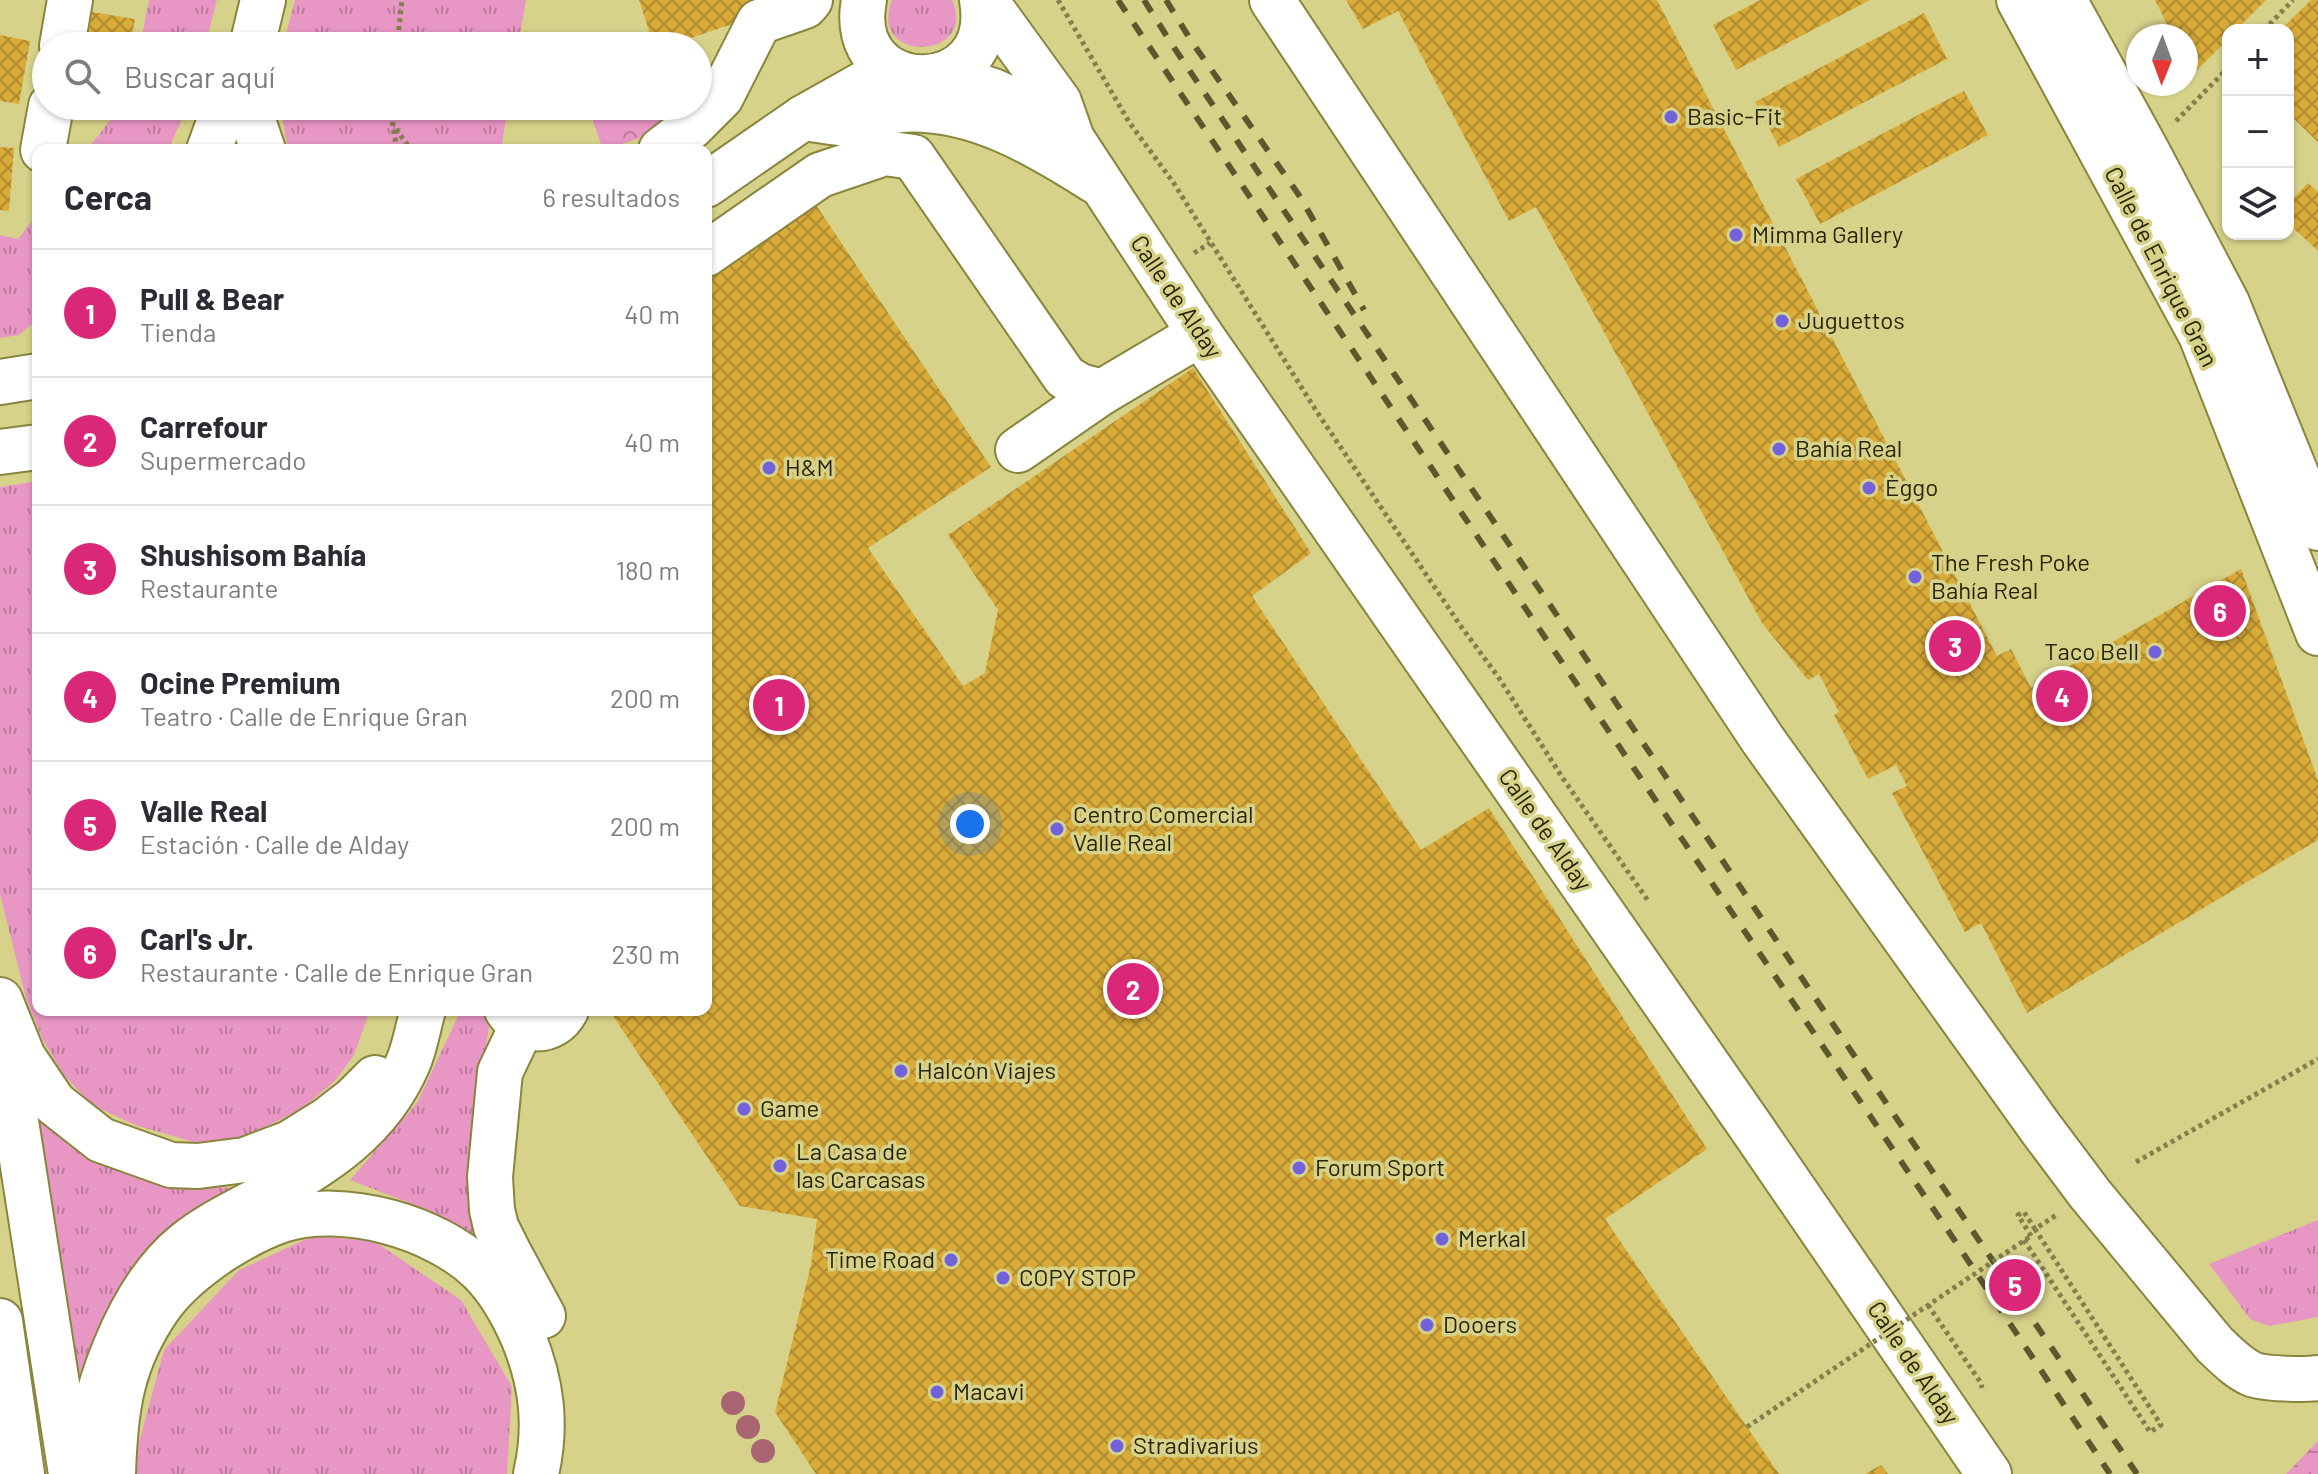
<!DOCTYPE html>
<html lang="es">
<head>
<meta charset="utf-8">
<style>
  body { margin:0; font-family:Barlow,sans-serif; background:#f7f7f7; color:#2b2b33 }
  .controls { position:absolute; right:24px; top:24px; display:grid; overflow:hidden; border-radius:16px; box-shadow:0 2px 6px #0004 }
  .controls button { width:72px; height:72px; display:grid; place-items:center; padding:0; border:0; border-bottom:2px solid #e1e1e2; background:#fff; color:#2b2b33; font:40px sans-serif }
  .compass { position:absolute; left:2126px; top:24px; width:72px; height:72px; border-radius:50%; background:#fff; box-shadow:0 2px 6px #0004; rotate:181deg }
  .you { position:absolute; left:970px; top:824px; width:28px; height:28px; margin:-20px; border:6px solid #fff; border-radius:50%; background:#1a73e8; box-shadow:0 0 0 12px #1a73e833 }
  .badge { display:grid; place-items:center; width:52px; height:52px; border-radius:50%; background:#db2777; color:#fff; font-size:26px; font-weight:700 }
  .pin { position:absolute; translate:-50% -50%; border:4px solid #fff; box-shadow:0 2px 8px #0006 }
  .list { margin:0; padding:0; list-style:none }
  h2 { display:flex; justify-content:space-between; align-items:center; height:104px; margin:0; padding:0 32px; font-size:34px }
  h2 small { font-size:26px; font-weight:400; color:#7c7c81 }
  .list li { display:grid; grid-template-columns:52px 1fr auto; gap:24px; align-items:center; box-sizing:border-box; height:128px; padding:0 32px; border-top:2px solid #e1e1e2 }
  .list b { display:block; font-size:30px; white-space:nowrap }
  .list p { margin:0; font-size:26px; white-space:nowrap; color:#7c7c81 }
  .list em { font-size:26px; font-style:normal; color:#7c7c81 }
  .icon { flex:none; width:44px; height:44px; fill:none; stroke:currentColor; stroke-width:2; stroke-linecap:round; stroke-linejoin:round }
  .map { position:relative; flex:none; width:2318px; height:1474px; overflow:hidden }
  .search { position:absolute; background:#fff; box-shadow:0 2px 6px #0004; left:32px; top:32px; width:680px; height:88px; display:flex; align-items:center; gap:20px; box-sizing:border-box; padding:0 28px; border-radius:44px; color:#7c7c81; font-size:30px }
  .panel { position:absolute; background:#fff; box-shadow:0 2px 6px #0004; left:32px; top:144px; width:680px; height:872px; border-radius:16px }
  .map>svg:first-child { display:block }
</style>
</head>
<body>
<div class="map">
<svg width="2318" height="1474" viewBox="0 0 2318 1474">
  <defs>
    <pattern id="grass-tufts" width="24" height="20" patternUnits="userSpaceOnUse" patternTransform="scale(2)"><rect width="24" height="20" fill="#e896c4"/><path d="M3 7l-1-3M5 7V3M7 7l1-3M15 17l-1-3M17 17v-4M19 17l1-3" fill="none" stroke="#bc7a9d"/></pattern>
    <pattern id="wetland-marsh" width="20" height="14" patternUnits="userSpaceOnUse" patternTransform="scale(2)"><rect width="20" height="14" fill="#e896c4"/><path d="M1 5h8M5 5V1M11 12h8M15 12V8" fill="none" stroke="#bc7a9d"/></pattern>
    <pattern id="park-crowns" width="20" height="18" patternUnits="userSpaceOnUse" patternTransform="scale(2)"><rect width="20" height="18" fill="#e896c4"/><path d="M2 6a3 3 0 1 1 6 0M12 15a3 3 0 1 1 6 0" fill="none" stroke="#bc7a9d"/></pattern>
    <pattern id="building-cross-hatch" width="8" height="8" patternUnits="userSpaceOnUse" patternTransform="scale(2)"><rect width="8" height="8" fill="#d9ab39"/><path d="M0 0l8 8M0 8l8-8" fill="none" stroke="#b08b2e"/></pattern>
  </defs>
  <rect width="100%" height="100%" fill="#d7d289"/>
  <g fill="url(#grass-tufts)">
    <polygon points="149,0 217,0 205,46 140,46"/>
    <polygon points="295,0 526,0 518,46 283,46"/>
    <path d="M892 0H952C979 61 866 64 892 0Z"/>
    <polygon points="121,106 188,106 168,150 87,150"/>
    <polygon points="280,106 508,106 501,150 288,150"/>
    <polygon points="38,213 38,319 19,335 0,338 0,235 18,239"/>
    <polygon points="38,481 38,1010 370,1010 354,1055 335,1081 301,1109 234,1143 204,1145 135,1125 92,1105 63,1074 42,1038 26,998 0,894 0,487"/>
    <polygon points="461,1010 487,1010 489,1027 480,1083 480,1238 412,1204 350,1180 417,1103"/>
    <polygon points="27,1106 107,1165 157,1185 235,1188 131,1273 106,1312 76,1382"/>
    <polygon points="2318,1220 2318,1317 2269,1326 2250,1319 2209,1264"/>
    <polygon points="313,1236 374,1241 461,1300 512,1387 507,1474 137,1474 136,1454 164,1350 239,1270"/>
  </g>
  <polygon fill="url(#wetland-marsh)" points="2318,1441 2318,1474 2286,1474"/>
  <polygon fill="url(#park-crowns)" points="588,106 652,106 665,130 603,150"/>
  <g fill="url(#building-cross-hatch)">
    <polygon points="639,0 803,0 667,46 654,46"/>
    <polygon points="1346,0 1657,0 1997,656 2011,649 2031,688 2241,569 2318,780 2318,840 2027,1013 1981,923 1965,932 1892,793 1907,786 1896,765 1868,779 1834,715 1839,712 1819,674 1808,680 1762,623 1536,207 1509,221 1398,11 1363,29"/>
    <polygon points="1760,0 1870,0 1736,70 1713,25"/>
    <polygon points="2155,0 2266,0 2236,30 2228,30 2228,39 2193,74 2186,60 2186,36 2173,36"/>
    <polygon points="2311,0 2318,0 2318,142 2288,113 2288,30 2280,30"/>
    <polygon points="92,12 135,19 130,46 87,46"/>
    <polygon points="1924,13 1947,59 1779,147 1755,102"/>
    <polygon points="0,35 30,41 19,104 0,101"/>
    <polygon points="1964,91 1988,135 1820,224 1796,179"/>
    <polygon points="0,147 14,148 9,211 0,210"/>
    <polygon points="2308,183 2318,192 2318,251 2288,223 2288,204"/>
    <polygon points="810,196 991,467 868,548 963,686 985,673 998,610 948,535 1193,368 1311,553 1252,596 1421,850 1489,808 1707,1149 1605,1219 1779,1474 816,1474 775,1412 811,1265 817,1219 740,1206 609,1010 706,1010 706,267"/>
    <polygon points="1881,1465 1888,1474 1865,1474"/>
  </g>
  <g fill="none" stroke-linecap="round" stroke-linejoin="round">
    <g stroke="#89853d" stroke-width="48">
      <g id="minor">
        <path d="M864 0C844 102 1000 104 982 0"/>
        <polyline points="983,0 996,15 1059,102 1072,139 1200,334 1751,1127 1989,1474"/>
        <path d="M1272 0 1763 740 2042 1130 2090 1194 2215 1345C2226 1355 2238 1368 2252 1374 2263 1379 2306 1380 2318 1378"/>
        <polyline points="2019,0 2201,335 2318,633"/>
        <polyline points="2064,0 2147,151 2227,303 2318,528"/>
        <polyline points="62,46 70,0"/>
        <polyline points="252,46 263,0"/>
        <polyline points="944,75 993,91 1034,110 1072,139"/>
        <polyline points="248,106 263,150"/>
        <path d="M803 118C815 119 828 122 840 123 857 123 881 112 900 110 972 105 1037 144 1095 181"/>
        <polyline points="43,150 51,106"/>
        <polyline points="209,150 225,106"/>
        <polyline points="661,150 692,126 721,97 759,22 805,6 810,0"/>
        <polyline points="706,185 803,118 890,69"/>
        <polyline points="706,254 820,175 885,153 913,157 1065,377 1080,386 1102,392 1200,334"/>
        <polyline points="1018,450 1102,392"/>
        <path d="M507 1010C522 1033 552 1036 566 1010"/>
        <polyline points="522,1026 500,1072 490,1177 492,1210 496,1227 509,1253 543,1316"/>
        <path d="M113 1474C115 1409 121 1362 159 1307 176 1283 198 1266 222 1250 241 1238 261 1227 282 1220 343 1201 435 1226 481 1271 499 1289 513 1314 523 1337 542 1383 547 1426 536 1474"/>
      </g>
    </g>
    <g stroke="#89853d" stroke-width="48">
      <g id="highway">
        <polyline points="0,382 38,376"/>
        <polyline points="0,452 38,447"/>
        <polyline points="0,1000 23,1057 54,1103 101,1140 171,1165 198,1166 245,1160 290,1143 327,1120 353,1100 375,1078"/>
        <polyline points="3,1038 71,1474"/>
        <polyline points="0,1321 22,1474"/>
        <path d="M85 1474C88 1401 127 1291 185 1244 208 1225 238 1211 264 1197 325 1163 379 1130 408 1063 415 1047 418 1027 423 1010"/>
      </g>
    </g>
    <g stroke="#84804b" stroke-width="5" stroke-dasharray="4 4" stroke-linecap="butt">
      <polyline points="1058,0 1129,122 1173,182 1315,409 1460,625 1499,678 1562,777 1649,902"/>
      <polyline points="2264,30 2293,0"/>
      <polyline points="397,46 402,0"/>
      <polyline points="392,106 392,120 397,150"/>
      <polyline points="2176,121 2228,68"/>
      <polyline points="396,129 411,150"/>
      <polyline points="1194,253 1210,243"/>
      <polyline points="2136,1162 2318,1059"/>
      <polyline points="2031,1236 2018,1215 2024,1212 2035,1229 2058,1214"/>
      <polyline points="2024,1240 2150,1432 2161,1425 2035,1229"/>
      <polyline points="1928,1305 1981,1383 1982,1388"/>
    </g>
    <use href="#minor" stroke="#fff" stroke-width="44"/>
    <use href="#highway" stroke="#fff" stroke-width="44"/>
    <g stroke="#5b582d" stroke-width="6" stroke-dasharray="14 14" stroke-linecap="butt">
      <polyline points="1118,0 1542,633 1949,1232 2110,1474"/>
      <path d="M1144 0 1173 46C1494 522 1815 998 2137 1474"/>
      <polyline points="1166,0 1192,42 1301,198 1364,310"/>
    </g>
    <polyline stroke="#84804b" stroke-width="5" stroke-dasharray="4 4" stroke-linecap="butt" points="1747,1427 2031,1236"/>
  </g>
  <g fill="#a96571">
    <circle cx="733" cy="1403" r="12"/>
    <circle cx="748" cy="1427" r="12"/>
    <circle cx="763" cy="1451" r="12"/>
  </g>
  <g fill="#7161db" stroke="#d7d289" stroke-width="3">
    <circle cx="1671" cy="117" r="8"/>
    <circle cx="1736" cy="235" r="8"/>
    <circle cx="1782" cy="321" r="8"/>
    <circle cx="1779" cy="449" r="8"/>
    <circle cx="769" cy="468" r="8"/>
    <circle cx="1869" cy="488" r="8"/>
    <circle cx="1915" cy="577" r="8"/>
    <circle cx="2155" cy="652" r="8"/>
    <circle cx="1057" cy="829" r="8"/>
    <circle cx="901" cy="1071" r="8"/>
    <circle cx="744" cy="1109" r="8"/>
    <circle cx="780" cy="1166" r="8"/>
    <circle cx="1299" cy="1168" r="8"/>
    <circle cx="1442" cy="1239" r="8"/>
    <circle cx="951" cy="1260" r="8"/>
    <circle cx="1003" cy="1278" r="8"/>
    <circle cx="1427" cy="1325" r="8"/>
    <circle cx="937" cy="1392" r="8"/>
    <circle cx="1117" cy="1446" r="8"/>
  </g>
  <g text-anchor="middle" stroke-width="7" stroke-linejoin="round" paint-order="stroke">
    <g font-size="24" fill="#282507" stroke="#d7d289" text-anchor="start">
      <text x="1687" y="125">Basic-Fit</text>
      <text x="1752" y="243">Mimma Gallery</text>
      <text x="1798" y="329">Juguettos</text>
      <text x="1795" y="457">Bahía Real</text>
      <text x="785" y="476">H&amp;M</text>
      <text x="1885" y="496">Èggo</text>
      <text x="1931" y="571">The Fresh Poke<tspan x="1931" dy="28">Bahía Real</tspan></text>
      <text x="2139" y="660" text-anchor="end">Taco Bell</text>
      <text x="1073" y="823">Centro Comercial<tspan x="1073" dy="28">Valle Real</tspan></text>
      <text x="917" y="1079">Halcón Viajes</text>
      <text x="760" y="1117">Game</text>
      <text x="796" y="1160">La Casa de<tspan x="796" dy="28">las Carcasas</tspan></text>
      <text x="1315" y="1176">Forum Sport</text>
      <text x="1458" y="1247">Merkal</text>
      <text x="935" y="1268" text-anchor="end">Time Road</text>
      <text x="1019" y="1286">COPY STOP</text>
      <text x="1443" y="1333">Dooers</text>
      <text x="953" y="1400">Macavi</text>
      <text x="1133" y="1454">Stradivarius</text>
    </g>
    <g font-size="24" fill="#282507" stroke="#d7d289">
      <text transform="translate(2161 267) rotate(63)" y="8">Calle de Enrique Gran</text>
      <text transform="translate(1176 297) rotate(56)" y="8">Calle de Alday</text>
      <text transform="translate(1545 830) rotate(55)" y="8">Calle de Alday</text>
      <text transform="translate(1913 1363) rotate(56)" y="8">Calle de Alday</text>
    </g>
  </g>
</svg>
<div class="controls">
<button>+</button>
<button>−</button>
<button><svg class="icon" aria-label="layers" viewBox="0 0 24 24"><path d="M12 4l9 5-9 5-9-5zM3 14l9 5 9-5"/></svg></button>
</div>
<svg class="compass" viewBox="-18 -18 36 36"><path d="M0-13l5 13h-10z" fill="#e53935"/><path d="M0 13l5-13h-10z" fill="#7c7c81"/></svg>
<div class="you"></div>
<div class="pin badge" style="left:779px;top:705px">1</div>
<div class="pin badge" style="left:1133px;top:989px">2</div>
<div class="pin badge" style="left:1955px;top:646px">3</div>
<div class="pin badge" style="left:2062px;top:696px">4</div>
<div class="pin badge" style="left:2015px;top:1285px">5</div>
<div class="pin badge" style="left:2220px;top:611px">6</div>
<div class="search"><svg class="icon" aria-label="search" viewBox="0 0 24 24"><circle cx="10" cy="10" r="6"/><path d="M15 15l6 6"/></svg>Buscar aquí</div>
<section class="panel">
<h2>Cerca<small>6 resultados</small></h2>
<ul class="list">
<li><span class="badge">1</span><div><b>Pull &amp; Bear</b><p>Tienda</p></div><em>40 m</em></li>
<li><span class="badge">2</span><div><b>Carrefour</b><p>Supermercado</p></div><em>40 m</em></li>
<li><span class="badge">3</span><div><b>Shushisom Bahía</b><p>Restaurante</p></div><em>180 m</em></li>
<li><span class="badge">4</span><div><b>Ocine Premium</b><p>Teatro · Calle de Enrique Gran</p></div><em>200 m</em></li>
<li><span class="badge">5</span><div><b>Valle Real</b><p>Estación · Calle de Alday</p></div><em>200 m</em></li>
<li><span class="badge">6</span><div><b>Carl's Jr.</b><p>Restaurante · Calle de Enrique Gran</p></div><em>230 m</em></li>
</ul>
</section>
</div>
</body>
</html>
